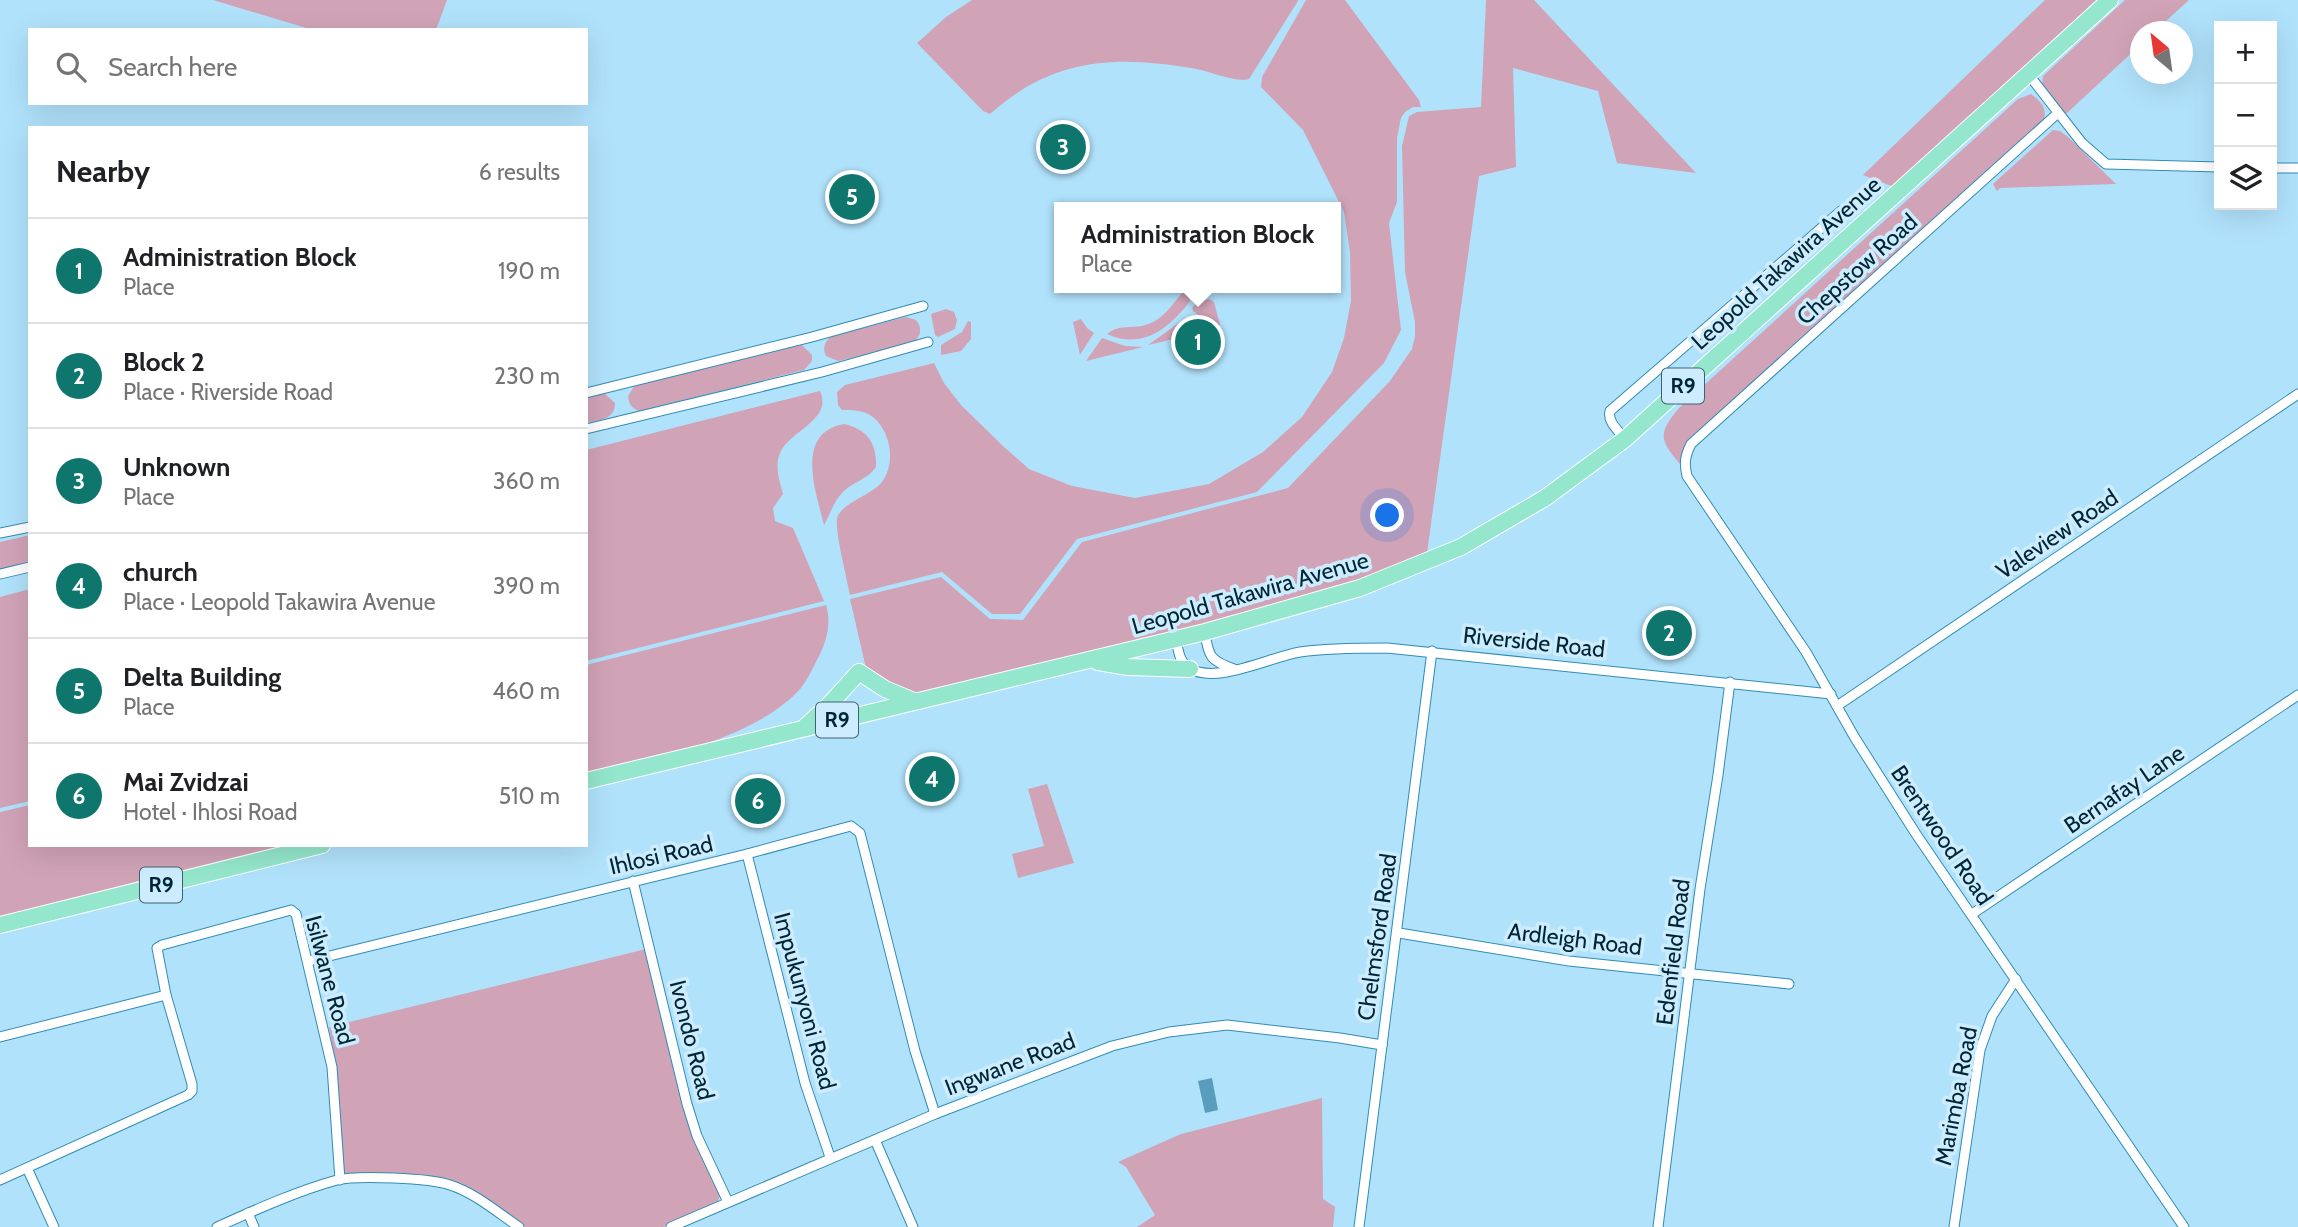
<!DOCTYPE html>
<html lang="en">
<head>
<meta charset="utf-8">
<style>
  body { margin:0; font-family:Cabin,sans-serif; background:#f6f6f6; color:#202124 }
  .controls { position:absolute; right:21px; top:21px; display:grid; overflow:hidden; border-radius:0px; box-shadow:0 7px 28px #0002 }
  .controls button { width:63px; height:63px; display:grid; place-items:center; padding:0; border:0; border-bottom:2px solid #e0e0e0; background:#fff; color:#202124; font:35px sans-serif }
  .compass { position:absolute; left:2130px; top:21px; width:63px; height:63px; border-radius:50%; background:#fff; box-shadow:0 7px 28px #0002; rotate:331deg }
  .you { position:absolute; left:1388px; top:516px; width:24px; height:24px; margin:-18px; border:5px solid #fff; border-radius:50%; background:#1a73e8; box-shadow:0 0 0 10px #1a73e833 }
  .badge { display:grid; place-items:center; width:46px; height:46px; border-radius:50%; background:#0f766e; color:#fff; font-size:23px; font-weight:700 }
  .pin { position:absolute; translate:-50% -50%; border:4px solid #fff; box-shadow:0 2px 7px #0006 }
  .popup { position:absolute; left:1054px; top:202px; width:287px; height:91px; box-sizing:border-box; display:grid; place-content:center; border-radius:0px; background:#fff; filter:drop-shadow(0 2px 5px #0005); font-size:23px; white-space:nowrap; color:#757577 }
  .popup b { font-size:26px; color:#202124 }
  .popup::after { content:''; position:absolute; left:50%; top:100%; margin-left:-14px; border:14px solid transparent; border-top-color:#fff }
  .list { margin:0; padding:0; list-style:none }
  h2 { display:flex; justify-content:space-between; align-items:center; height:91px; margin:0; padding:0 28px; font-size:30px }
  h2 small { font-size:23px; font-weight:400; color:#757577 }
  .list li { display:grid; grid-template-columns:46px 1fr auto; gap:21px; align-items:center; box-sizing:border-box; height:105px; padding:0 28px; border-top:2px solid #e0e0e0 }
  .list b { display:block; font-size:26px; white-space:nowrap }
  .list p { margin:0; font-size:23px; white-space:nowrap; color:#757577 }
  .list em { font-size:23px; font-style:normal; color:#757577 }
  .icon { flex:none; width:38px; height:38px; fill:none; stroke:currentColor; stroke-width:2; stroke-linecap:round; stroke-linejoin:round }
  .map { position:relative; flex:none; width:2298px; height:1227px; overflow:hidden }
  .search { position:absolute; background:#fff; box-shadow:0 7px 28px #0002; left:28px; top:28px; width:560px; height:77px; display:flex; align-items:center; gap:18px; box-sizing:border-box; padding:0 24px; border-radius:0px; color:#757577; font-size:26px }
  .panel { position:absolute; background:#fff; box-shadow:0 7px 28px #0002; left:28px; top:126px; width:560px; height:721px; border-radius:0px }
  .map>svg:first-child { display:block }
</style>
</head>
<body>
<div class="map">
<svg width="2298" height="1227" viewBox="0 0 2298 1227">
  <rect width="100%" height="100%" fill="#b1e2fc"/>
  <g fill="#d1a3b7">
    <polygon points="213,0 447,0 436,30 313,30"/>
    <path d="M972 0H1298V1L1249 79C1237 83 1211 72 1197 69 1116 55 1054 57 990 114L983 111 917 43 946 17Z"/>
    <path d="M1306 0H1345L1419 100 1421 107H1413L1405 112 1401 118 1397 138V202L1389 223 1401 330 1384 363 1257 492 1077 539 1020 614H992L942 572 850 595C847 579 835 532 837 519 840 503 871 496 882 482 896 463 891 432 873 417 864 410 853 410 842 410L838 405 837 392 845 385 934 363 944 383 961 405 1003 446 1029 469 1072 486 1135 498 1209 484 1263 452 1302 417 1332 372 1344 338 1351 301 1350 252 1344 212 1303 130 1261 87 1262 77Z"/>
    <polygon points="1486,0 1534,0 1696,173 1617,163 1598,91 1513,68 1516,167 1479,176 1427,553 1361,581 1223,620 922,693 905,694 870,675 865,664 850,599 941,577 990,619 1023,620 1082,542 1288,488 1390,381 1412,349 1415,336 1415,322 1405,272 1402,146 1409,116 1417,112 1481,107"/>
    <polygon points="2045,0 2096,0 1894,187 1863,175"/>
    <polygon points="2125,0 2189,0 2155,31 2140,32 2140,45 2066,114 2042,87 2043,76"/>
    <path d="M2031 94C2042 102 2048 109 2043 123L1682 455 1680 464C1660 440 1657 434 1679 408L2018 99Z"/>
    <polygon points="2053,130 2060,131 2068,137 2116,184 2000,188 1997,191 1993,184"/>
    <path d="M1183 292 1189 297 1190 301C1169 329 1142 350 1107 334 1119 324 1132 329 1145 325 1164 320 1171 305 1183 292Z"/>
    <polygon points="1209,299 1214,302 1220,325 1216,327 1193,311 1192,308 1198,301"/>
    <polygon points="946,309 954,312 957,320 955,329 938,337 935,335 931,314"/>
    <path d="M906 317 916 320C923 329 921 336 912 344L838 361 826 356C822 347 825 341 832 336Z"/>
    <polygon points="1187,317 1201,323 1208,331 1148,345"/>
    <polygon points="1081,319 1087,328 1094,333 1080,355 1073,322"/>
    <polygon points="968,321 971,322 971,339 961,351 941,355 941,345 962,332"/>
    <polygon points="1102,338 1125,346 1143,347 1086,361"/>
    <path d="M801 344 812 355V361L804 370 639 411C631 408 629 404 628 396L635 385Z"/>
    <path d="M820 391C834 421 786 431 779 456 775 468 780 482 783 494L773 508 775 521 793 528 824 601 586 661V450Z"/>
    <path d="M604 393 615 403C615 420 599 420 586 423V397Z"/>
    <path d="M844 424C867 429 877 443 876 467 868 479 855 481 844 491 834 500 831 513 824 525 816 492 794 433 844 424Z"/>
    <polygon points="30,535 30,562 0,569 0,542"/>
    <polygon points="30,589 30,801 0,808 0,597"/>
    <path d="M826 605C832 625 826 643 817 660 812 670 807 680 801 688 756 739 650 761 586 776V665Z"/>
    <polygon points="1047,784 1074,863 1018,878 1012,854 1044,846 1028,789"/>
    <polygon points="30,805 30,845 302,845 0,918 0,812"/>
    <polygon points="646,949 685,1104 721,1191 718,1202 715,1205 663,1227 526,1227 485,1200 453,1183 353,1177 345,1174 343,1169 336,1064 329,1027"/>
    <polygon points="1322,1098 1323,1199 1335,1207 1333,1227 1137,1227 1155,1215 1126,1167 1118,1162 1181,1134"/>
  </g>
  <polygon fill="#599dbd" points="1212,1078 1218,1110 1205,1113 1198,1081"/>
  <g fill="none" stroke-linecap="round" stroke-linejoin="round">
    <g stroke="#318cb4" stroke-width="11">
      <g id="minor">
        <polyline points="2029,75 2082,143 2106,164 2219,167"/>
        <path d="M2058 113 1691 444C1685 456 1684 463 1687 476L1806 652 1855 738 1916 834 2184 1227"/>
        <polyline points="2272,168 2298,168"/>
        <polyline points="586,393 812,337 923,306"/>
        <polyline points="586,429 822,372 928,342"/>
        <path d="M1625 439C1619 431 1607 422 1610 411L1841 211"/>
        <polyline points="0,533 30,527"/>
        <polyline points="0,574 30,567"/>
        <path d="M1205 632C1208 657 1211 661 1234 669"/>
        <path d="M1176 639C1178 649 1179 662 1189 668 1216 685 1270 657 1300 652 1328 648 1358 648 1387 648L1831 694"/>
        <polyline points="1837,706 2298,394"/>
        <polyline points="747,854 805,1083 830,1157"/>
        <polyline points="633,881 687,1104 697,1136 728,1202"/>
        <polyline points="1972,914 2298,695"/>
        <polyline points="1399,933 1569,961 1789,984"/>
        <polyline points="309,961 747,854 851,826 860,833 915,1051 935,1114"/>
        <polyline points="0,1037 166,995"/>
        <polyline points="875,1140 913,1227"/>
        <polyline points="27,1168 54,1227"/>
        <polyline points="0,1180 188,1095 192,1091 192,1084 166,995 157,948 162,945 291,910 296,914 332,1067 340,1180"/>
        <polyline points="248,1213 254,1227"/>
        <path d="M217 1227C255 1210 297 1191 337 1180 357 1175 430 1178 450 1185 475 1193 497 1212 519 1227"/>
        <polyline points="671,1227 935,1114 1112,1046 1169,1032 1227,1025 1340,1038 1382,1045"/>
        <path d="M1359 1227C1385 1035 1409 843 1432 651"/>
        <polyline points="1658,1227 1700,889 1718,775 1730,682"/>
        <polyline points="1954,1227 1980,1050 1992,1016 2016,979"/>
      </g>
    </g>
    <g stroke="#fff" stroke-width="18">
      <g id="trunk">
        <polyline points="1098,662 1128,667 1190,669"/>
        <polyline points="806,726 828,706 859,672 885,689 914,701"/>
        <polyline points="586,781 1205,632 1360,588 1461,547 1545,498 1625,439 2110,0"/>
        <polyline points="0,925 322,845"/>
      </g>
    </g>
    <use href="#minor" stroke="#fff" stroke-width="9"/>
    <use href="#trunk" stroke="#94e7cc" stroke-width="16"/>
  </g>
  <g text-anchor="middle" stroke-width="7" stroke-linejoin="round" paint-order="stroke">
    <g fill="#cdedfe" stroke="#3e6272" stroke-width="2">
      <rect x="1662" y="368.5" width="42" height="35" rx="5"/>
      <rect x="816" y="702.5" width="42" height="35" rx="5"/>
      <rect x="140" y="867.5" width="42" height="35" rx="5"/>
    </g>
    <g font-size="21" font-weight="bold" fill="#002636">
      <text x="1683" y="393">R9</text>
      <text x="837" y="727">R9</text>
      <text x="161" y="892">R9</text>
    </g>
    <g font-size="23" fill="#002636" stroke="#cdedfe">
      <text transform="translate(1786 263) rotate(-42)" y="8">Leopold Takawira Avenue</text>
      <text transform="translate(1857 269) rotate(-42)" y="8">Chepstow Road</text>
      <text transform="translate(2057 534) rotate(-34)" y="8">Valeview Road</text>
      <text transform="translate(1250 593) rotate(-16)" y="8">Leopold Takawira Avenue</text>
      <text transform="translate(1534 642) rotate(6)" y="8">Riverside Road</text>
      <text transform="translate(2124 789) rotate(-34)" y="8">Bernafay Lane</text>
      <text transform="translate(1942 835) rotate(56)" y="8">Brentwood Road</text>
      <text transform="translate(661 855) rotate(-13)" y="8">Ihlosi Road</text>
      <text transform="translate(1377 937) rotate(-82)" y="8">Chelmsford Road</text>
      <text transform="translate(1575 939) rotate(7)" y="8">Ardleigh Road</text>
      <text transform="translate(1673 952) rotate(-83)" y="8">Edenfield Road</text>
      <text transform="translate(330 980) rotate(75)" y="8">Isilwane Road</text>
      <text transform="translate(805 1001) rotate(75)" y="8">Impukunyoni Road</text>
      <text transform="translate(692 1040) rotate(76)" y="8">Ivondo Road</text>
      <text transform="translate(1010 1064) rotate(-21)" y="8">Ingwane Road</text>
      <text transform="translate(1956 1096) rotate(-79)" y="8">Marimba Road</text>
    </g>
  </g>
</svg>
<div class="controls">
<button>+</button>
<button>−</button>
<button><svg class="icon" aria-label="layers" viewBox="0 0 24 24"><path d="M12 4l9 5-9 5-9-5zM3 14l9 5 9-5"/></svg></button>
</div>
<svg class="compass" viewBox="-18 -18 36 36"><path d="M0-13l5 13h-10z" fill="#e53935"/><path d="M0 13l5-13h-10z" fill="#757577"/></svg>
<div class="you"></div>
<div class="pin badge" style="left:1198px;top:342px">1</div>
<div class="popup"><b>Administration Block</b>Place</div>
<div class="pin badge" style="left:1669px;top:633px">2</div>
<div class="pin badge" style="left:1063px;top:147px">3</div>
<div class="pin badge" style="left:932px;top:779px">4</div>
<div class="pin badge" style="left:852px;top:197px">5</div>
<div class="pin badge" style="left:758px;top:801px">6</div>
<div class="search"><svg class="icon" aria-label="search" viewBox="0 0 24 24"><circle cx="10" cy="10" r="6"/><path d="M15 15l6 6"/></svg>Search here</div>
<section class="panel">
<h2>Nearby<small>6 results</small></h2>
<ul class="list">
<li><span class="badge">1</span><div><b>Administration Block</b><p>Place</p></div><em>190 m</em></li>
<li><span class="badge">2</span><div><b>Block 2</b><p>Place · Riverside Road</p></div><em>230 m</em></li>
<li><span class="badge">3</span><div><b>Unknown</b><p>Place</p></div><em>360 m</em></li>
<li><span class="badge">4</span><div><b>church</b><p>Place · Leopold Takawira Avenue</p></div><em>390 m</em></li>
<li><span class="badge">5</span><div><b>Delta Building</b><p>Place</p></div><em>460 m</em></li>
<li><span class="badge">6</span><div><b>Mai Zvidzai</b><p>Hotel · Ihlosi Road</p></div><em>510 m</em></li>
</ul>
</section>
</div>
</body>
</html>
